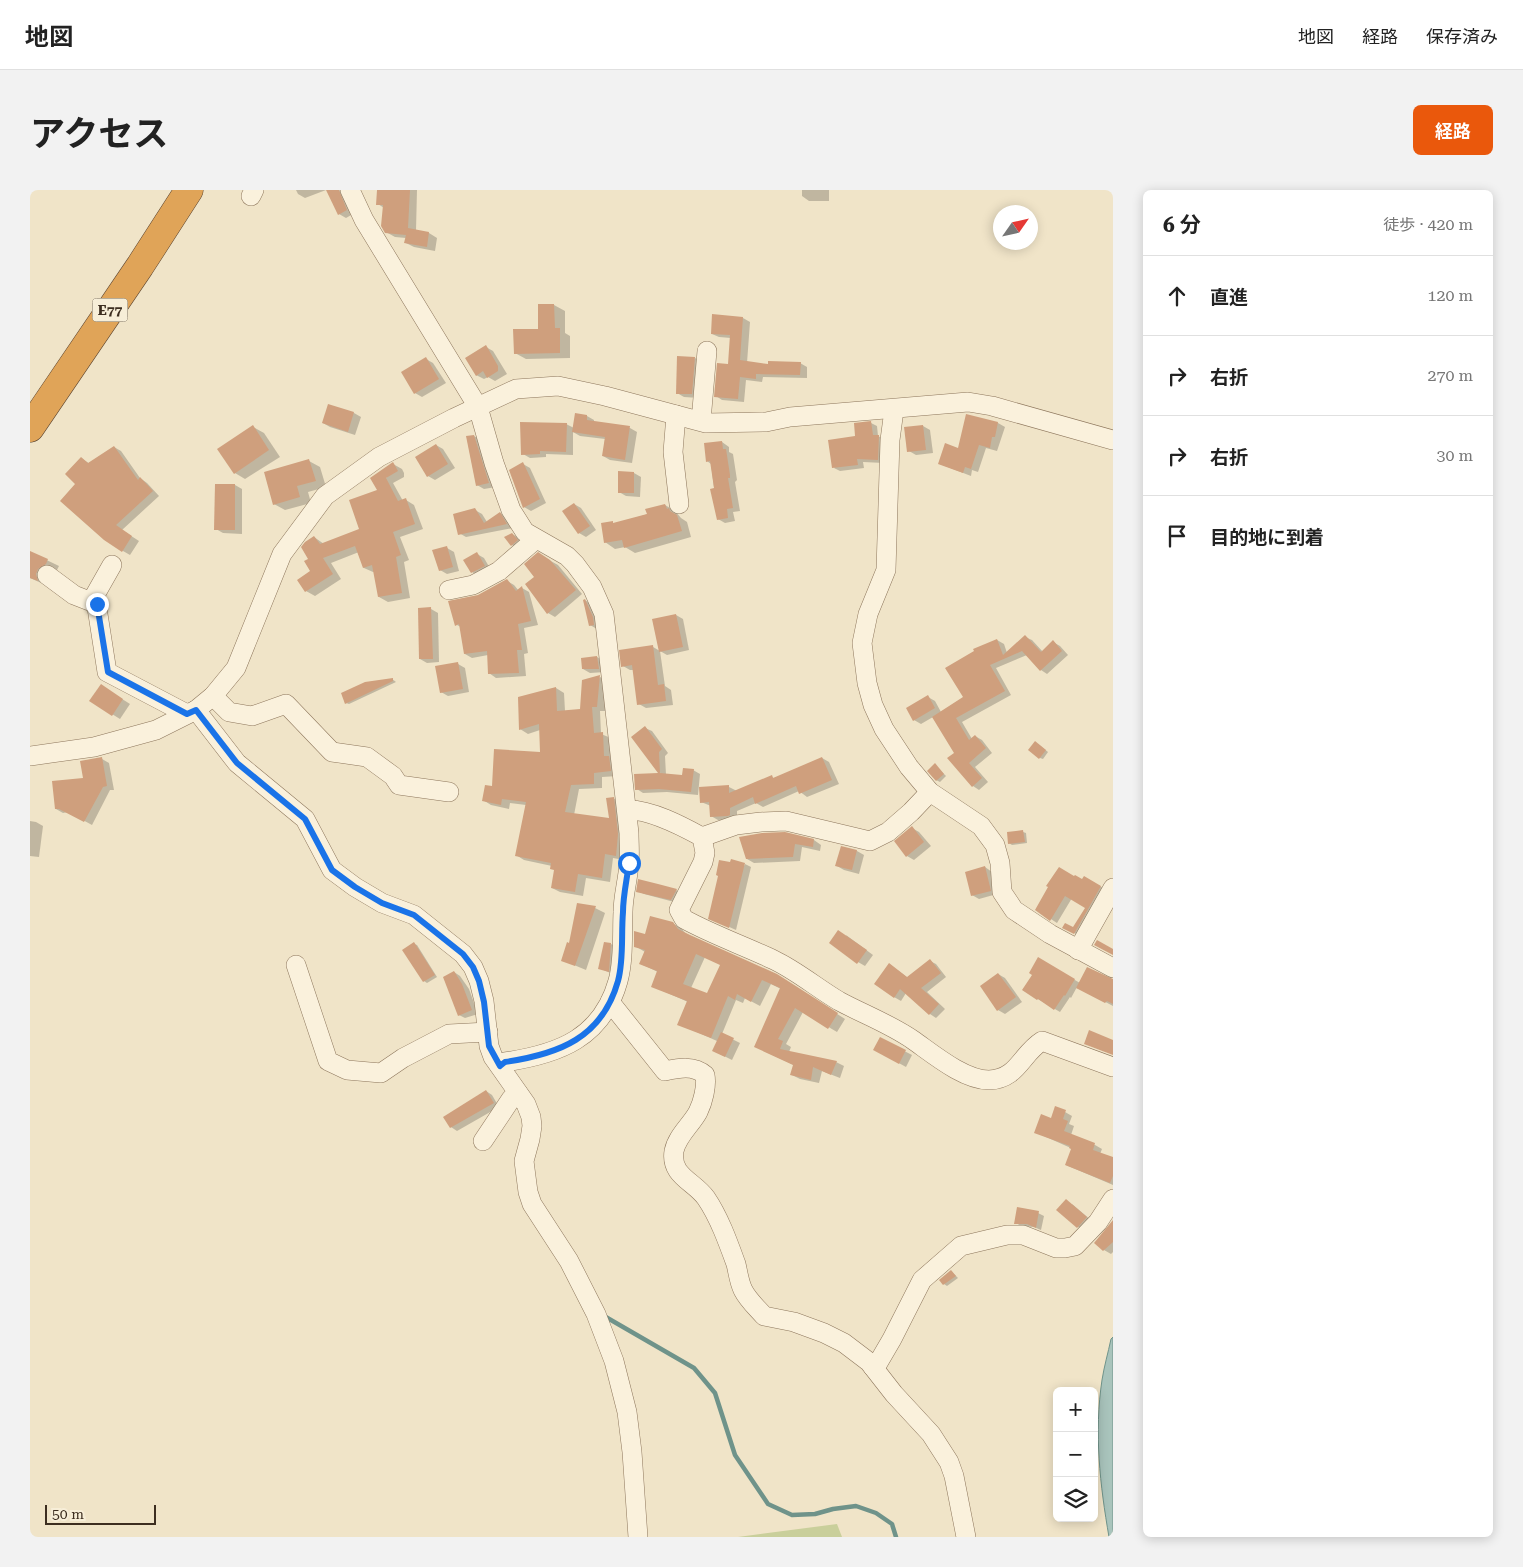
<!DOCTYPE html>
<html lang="ja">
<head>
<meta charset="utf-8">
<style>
  body { margin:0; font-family:"Roboto Serif","Noto Sans JP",serif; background:#f2f2f2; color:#222 }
  .controls { position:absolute; right:15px; bottom:15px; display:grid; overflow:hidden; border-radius:8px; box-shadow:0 2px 12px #0003 }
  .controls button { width:45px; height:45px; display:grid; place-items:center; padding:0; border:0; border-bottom:1px solid #e0e0e0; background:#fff; color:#222; font:25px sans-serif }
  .compass { position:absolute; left:963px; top:15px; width:45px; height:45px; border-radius:50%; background:#fff; box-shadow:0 2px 12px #0003; rotate:56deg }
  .scale { position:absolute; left:15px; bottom:12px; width:111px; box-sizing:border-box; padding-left:5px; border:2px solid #3d2e20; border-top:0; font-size:14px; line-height:18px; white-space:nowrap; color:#3d2e20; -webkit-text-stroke:4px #f7eed8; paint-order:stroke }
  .stop { position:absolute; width:15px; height:15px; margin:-11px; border:4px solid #1a73e8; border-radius:50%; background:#fff }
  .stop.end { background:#1a73e8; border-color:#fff; box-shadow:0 1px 5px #0008 }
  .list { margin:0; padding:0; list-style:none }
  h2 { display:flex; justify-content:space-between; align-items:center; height:65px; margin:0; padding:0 20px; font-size:21px }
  h2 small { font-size:16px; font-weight:400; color:#767676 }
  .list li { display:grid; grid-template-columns:32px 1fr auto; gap:15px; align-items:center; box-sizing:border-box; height:80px; padding:0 20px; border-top:1px solid #e0e0e0 }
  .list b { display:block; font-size:19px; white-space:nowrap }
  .list em { font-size:16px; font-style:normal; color:#767676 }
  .icon { flex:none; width:28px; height:28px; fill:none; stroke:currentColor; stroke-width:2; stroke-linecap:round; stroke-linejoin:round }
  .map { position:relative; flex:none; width:1083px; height:1347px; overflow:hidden; border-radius:8px }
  header { display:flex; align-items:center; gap:30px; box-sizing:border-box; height:70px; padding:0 25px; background:#fff; border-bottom:1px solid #e0e0e0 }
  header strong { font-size:24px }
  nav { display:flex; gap:28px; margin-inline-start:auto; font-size:18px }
  .intro { display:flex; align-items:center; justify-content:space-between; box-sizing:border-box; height:120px; padding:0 30px }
  h1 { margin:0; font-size:35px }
  .button { padding:12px 22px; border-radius:8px; background:#ea580c; color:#fff; font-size:18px; font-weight:700 }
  main { display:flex; gap:30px; padding:0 30px }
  aside { flex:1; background:#fff; border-radius:8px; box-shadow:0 2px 12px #0003 }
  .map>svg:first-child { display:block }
</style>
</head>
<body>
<header>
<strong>地図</strong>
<nav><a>地図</a><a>経路</a><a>保存済み</a></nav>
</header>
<div class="intro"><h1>アクセス</h1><a class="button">経路</a></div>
<main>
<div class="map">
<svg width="1083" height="1347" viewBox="0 0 1083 1347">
  <rect width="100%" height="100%" fill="#f0e4c8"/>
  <polygon fill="#c9cf9b" points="807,1334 812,1347 708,1347"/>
  <path fill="#a9c4bc" stroke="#6f938a" d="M1083 1147V1347H1079C1070 1295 1064 1243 1072 1190 1074 1177 1078 1163 1081 1149Z"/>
  <g fill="#0003" fill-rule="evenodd">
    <polygon points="266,0 296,0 275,8 268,4"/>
    <polygon points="309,0 316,4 323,24 316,28 309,24"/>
    <polygon points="349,0 387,0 386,41 399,43 407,48 405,61 384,57 376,53 376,48 365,47 356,42 354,18 348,14"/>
    <polygon points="772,0 799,0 799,11 779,11 772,6"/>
    <polygon points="524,115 535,121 535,143 540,146 540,168 496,169 485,163 510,140"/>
    <polygon points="713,128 720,132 717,173 739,176 770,173 777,177 777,188 733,187 732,192 716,190 714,212 692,210 686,206 700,176 701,148 689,147 682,144"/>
    <polygon points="456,157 463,161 477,184 465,191 458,187 454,189 446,185"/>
    <polygon points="665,168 672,172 669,208 654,207 647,203"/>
    <polygon points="396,169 403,173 416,193 392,207 385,203"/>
    <polygon points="299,216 324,223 331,227 325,245 300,237 293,233"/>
    <polygon points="937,225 968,233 975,237 967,261 956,258 948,282 942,280 941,286 910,274 929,259"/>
    <polygon points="557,226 564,230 564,232 600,238 607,242 602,273 580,270 573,266 575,249 550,246 543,242 543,265 516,264 516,267 500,268 493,264 536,234 544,238"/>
    <polygon points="841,233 847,236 848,246 855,250 854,273 833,272 834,278 810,281 804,278 826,247"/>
    <polygon points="893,236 900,240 903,263 886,265 879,261"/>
    <polygon points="223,237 234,243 250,267 215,289 205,283"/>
    <polygon points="444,246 451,250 466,297 454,299 447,295"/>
    <polygon points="692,252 699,257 699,262 703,264 707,290 705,292 710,321 703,322 705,331 695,333 688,329 681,274 677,271"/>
    <polygon points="406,255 413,259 425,278 405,290 398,286"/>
    <polygon points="84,257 91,261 110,288 117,293 129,306 92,340 109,351 100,365 93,361 47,294 51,268 60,274"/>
    <polygon points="279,271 290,277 296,297 278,302 281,313 255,320 244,314"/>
    <polygon points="363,274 372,279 374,283 374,287 363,293 373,311 376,310 384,315 393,339 370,347 379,370 374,372 380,408 358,412 349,407 345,382 343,382 334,378 329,362 301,373 311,389 285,406 276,401 282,381 280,369 284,347 294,354 331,340"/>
    <polygon points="493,274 500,278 516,313 501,321 494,317"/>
    <polygon points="604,283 611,287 610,307 596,306 589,302"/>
    <polygon points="186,295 205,295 212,299 212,344 193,343 186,339"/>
    <polygon points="544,314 551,318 566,340 556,347 549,343"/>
    <polygon points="635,315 645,321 651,328 657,332 661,347 605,363 595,357 585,359 575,352 583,333 585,334 618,324"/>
    <polygon points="445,320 452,324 457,332 470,323 477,327 483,338 436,347 429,343"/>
    <polygon points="482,344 489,348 494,354 488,359 482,355"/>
    <polygon points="417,358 424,362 429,381 417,384 410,380"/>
    <polygon points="0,362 29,376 27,380 19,385 18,396 0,388"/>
    <polygon points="447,364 454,368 461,380 449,386 442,382"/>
    <polygon points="508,364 528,375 552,404 525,427 518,423 506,387"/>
    <polygon points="477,391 484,395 489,401 492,398 499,402 508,435 494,438 498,463 494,464 496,486 466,488 459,483 458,465 442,468 435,464 431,437 427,435 449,406"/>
    <polygon points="555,410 562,415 570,432 567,439 560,435"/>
    <polygon points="401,419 408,423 409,472 397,473 390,469"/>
    <polygon points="646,425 653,429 659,460 637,465 630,461"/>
    <polygon points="995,447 1002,450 1013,462 1023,452 1030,456 1038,465 1017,484 1011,480 997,465 966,478 981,505 932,532 942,549 945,546 952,550 962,563 945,577 958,592 949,600 943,596 925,563 903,527 891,534 884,530 898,507 905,511 911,522 934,507 967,450 974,454 977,463"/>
    <polygon points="623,457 630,461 635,496 641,500 643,515 616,518 609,514 604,480 600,480 593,476"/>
    <polygon points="567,467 574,471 575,482 560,483 553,479 552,469"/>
    <polygon points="428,474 435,478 439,502 418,506 411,502"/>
    <polygon points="570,487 578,491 576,521 570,521 571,544 581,548 588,586 572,587 572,598 549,599 544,625 580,630 583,608 592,613 594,670 583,668 580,692 556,688 553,706 530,702 522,698 525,680 522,676 494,670 486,665 496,615 480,613 479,619 461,615 453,610 463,598 511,563 510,540 498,544 490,539 489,508 526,498 534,503 535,521 551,520"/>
    <polygon points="362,489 366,492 319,514 316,513"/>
    <polygon points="78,500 100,514 90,529 61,511"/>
    <polygon points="615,538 622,541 638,563 635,566 636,585 653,586 663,580 670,584 668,605 637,602 613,603 607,599 631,584 603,547"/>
    <polygon points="1008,554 1018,562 1013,569 1010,568"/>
    <polygon points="792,568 799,572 809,594 777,607 769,601 733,617 726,613 707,621 707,629 706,629 688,630 681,626 681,616 671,612 699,597 707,601 742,587 745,589"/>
    <polygon points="72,569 79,573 84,600 80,600 62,635 38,622 33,623 26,619 55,589"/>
    <polygon points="905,575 916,586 910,592 906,590"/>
    <polygon points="0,631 6,632 13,636 9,667 0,666"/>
    <polygon points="882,638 889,642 901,656 884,670 877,666"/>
    <polygon points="993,642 996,643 997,653 982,655 979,653"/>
    <polygon points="711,648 784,650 791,655 790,661 772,657 770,671 724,673 717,669"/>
    <polygon points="812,657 827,661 834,665 829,684 814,680 807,676"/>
    <polygon points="715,674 721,677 706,740 686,731"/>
    <polygon points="955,677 962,682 967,704 949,709 942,705"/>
    <polygon points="1055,688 1077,700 1051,747 1034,737 1043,739 1057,717 1042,708 1027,733 1007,720 1053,691"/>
    <polygon points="610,691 646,700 652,704 648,713 614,704 608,701"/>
    <polygon points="565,718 575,723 556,780 532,770 540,755"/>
    <path d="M642 733 651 738 656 744 756 791 815 829 807 842 773 822 756 854 761 857 759 862 806 872 814 876 810 888 792 881 789 893 770 889 762 885 764 875 734 861 751 799 741 794 730 816 715 808 713 813 706 810 692 844 710 853 702 870 690 864 687 851 649 834 658 812 622 796 628 782 611 774 615 762 605 756 616 745ZM675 767 692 775 678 805 661 798Z"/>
    <polygon points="816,745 843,765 835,776 828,772"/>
    <polygon points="384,754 387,755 407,787 397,793 394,791"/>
    <polygon points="581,754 588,758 585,785 569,778"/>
    <polygon points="1009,769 1050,793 1083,789 1083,816 1047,797 1041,808 1040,807 1030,822 1008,809 993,800 1004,784"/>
    <polygon points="900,771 906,774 916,787 897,802 915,819 906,828 900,824 876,803 871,811 864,807 866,779 878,788"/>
    <polygon points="424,782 430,786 439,799 448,824 435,828 429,825"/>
    <polygon points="968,784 975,788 992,812 975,824 968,820"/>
    <polygon points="851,849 882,865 876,877 845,860"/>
    <polygon points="456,901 462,905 469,917 427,941 421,937 415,927"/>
    <polygon points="1035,922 1042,926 1039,934 1044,936 1041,945 1065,955 1072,959 1070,964 1083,969 1083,995 1036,975 1043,959 1005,942"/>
    <polygon points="1042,1014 1062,1031 1054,1040 1048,1037"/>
    <polygon points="1008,1023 1014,1026 1011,1040 1004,1037 991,1036 986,1033"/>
    <polygon points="1083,1032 1083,1062 1081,1064 1074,1060 1077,1041"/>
    <polygon points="921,1081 928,1088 917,1096 914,1094"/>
  </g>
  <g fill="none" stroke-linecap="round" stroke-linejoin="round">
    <polyline stroke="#6f938a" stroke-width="4.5" points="574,1126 664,1178 685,1203 705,1265 738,1314 762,1325 785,1324 803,1319 826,1316 846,1323 862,1334 866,1347"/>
  </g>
  <g fill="#cf9f7d" fill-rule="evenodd">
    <polygon points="296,0 309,0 317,20 308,25"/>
    <polygon points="347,0 380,0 378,38 399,42 397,57 374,53 376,45 355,43 351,36 353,15 346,15"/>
    <polygon points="508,114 524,114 525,138 530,138 530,163 484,164 483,139 508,139"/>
    <polygon points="682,124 713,127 710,170 738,174 738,171 771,172 770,185 726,184 726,189 710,187 708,209 684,207 687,173 698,174 700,145 681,144"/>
    <polygon points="456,155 468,176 468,181 457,188 453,181 446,186 435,168"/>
    <polygon points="647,166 665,167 662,204 646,204"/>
    <polygon points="396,167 409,189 384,204 371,182"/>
    <polygon points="298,214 324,222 318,242 292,233"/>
    <polygon points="545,223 557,225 557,230 600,236 595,270 572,266 575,247 542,242"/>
    <polygon points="936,224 968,232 965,247 962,247 960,258 949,255 941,279 935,277 933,283 908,274 915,253 928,258"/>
    <polygon points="841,231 843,245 849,245 848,270 827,269 828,275 802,278 798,250 825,246 824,233"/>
    <polygon points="490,232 537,233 536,262 510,261 510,264 491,265"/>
    <polygon points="223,235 239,260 204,284 187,259"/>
    <polygon points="893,235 896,260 877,262 874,237"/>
    <polygon points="444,245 459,293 446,296 436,246"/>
    <polygon points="692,251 693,259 696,259 700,285 700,288 698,288 703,318 697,319 698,328 687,330 680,299 684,298 680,271 676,272 674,253"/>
    <polygon points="406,254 418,274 397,287 385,267"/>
    <polygon points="84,256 108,290 110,287 123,301 86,335 102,346 92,362 74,350 30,311 45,294 35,284 51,267 58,273"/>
    <polygon points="279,269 286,291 267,296 270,307 243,315 234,282"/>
    <polygon points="363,272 368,281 356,288 368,311 376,308 385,334 363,342 371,365 366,367 372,403 348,407 342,375 333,378 325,356 293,368 303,384 275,402 267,390 280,381 274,371 278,369 271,357 275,352 284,346 290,354 329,339 319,310 347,300 340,288"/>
    <polygon points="493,272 510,309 493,318 479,280"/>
    <polygon points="588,281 604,282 604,303 588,303"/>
    <polygon points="185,294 205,294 205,340 184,340"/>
    <polygon points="544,313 560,336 548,344 532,321"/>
    <polygon points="635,314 637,319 639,318 640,321 647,325 652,341 594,358 592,350 574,353 571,333 583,331 583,333 617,324 615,319"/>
    <polygon points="445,318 454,333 470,322 477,334 428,345 423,324"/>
    <polygon points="482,343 488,350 481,356 474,347"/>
    <polygon points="417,356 423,377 409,381 402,360"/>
    <polygon points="0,361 18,369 16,374 8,379 6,384 8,391 0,388"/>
    <polygon points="447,362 455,376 441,383 433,370"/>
    <polygon points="508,362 520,370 546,400 517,424 495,394 504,387 494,374"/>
    <polygon points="477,389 486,401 492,396 501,431 488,434 492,460 487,460 489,483 458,484 457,461 434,464 429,434 425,436 418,411 448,405"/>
    <polygon points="555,409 563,427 564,435 559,436 553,410"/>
    <polygon points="401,417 403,469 389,469 388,418"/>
    <polygon points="646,424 653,457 629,462 622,429"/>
    <polygon points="995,445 1011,462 1023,450 1032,461 1010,481 992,461 960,475 975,501 926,528 939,550 945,545 956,558 939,573 952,588 942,597 917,568 924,563 902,527 933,507 915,478 944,461 943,459 967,449 973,465"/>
    <polygon points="623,455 628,495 634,494 636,511 607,515 602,475 591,477 589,460"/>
    <polygon points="567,466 569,479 552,479 551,468"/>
    <polygon points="428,472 433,499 410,503 405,476"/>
    <polygon points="570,485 567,517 562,517 564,543 573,542 574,566 579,566 581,581 564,583 564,594 541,595 535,622 579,628 576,608 584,607 588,644 586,666 575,664 572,688 548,684 545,702 521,698 524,680 520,679 521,673 485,666 496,612 472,609 471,615 452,611 455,595 462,596 464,559 510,562 509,534 489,540 488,507 526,497 527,521 550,519 552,490"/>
    <polygon points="363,488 363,491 315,514 311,503 335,492"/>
    <polygon points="71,494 93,509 82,526 59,511"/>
    <polygon points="898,505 905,518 883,531 876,518"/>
    <polygon points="615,536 632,559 629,562 630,583 652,585 653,578 664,579 661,602 629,599 605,600 604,584 628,583 601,547"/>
    <polygon points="1005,551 1016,560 1009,569 998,560"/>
    <polygon points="72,567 77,596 73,597 54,632 29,619 25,619 22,591 53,588 50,571"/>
    <polygon points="792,567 802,590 769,604 766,596 725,614 723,607 700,618 700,625 698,626 680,627 679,612 670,613 669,597 699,595 699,603 742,585 743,588"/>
    <polygon points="905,573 914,584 906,591 897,581"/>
    <polygon points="882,636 894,652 876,667 864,651"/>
    <polygon points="993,640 995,652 978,654 977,642"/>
    <polygon points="755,642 784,649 783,657 765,654 763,667 716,669 709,647 732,643"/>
    <polygon points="811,656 827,660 822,680 805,676"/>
    <polygon points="701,669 715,673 699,738 678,729 688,686 686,685 689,670 700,672"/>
    <polygon points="955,676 961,701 941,706 935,682"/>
    <polygon points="1029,677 1044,686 1045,685 1052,689 1054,686 1071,696 1044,744 1032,738 1035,733 1043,737 1055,718 1035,706 1020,731 1005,720 1018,697 1016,696"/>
    <polygon points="608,689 628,694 647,699 641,710 606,702"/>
    <polygon points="547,713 566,716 545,776 531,771 537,752 539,753"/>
    <path d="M620 726 643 732 648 739 660 745 747 784 808 823 798 839 765 818 748 849 753 851 750 859 807 871 801 885 783 877 781 890 760 885 763 875 724 857 750 798 732 790 721 812 707 804 705 810 698 806 681 848 647 835 657 811 621 797 627 781 609 774 615 760 604 757V741L615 744ZM666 764 690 775 677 803 653 794Z"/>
    <polygon points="808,740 837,760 827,774 799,753"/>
    <polygon points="1067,750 1083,759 1083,765 1064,755"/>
    <polygon points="384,752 405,785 393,792 372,760"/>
    <polygon points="574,752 581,753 579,782 568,779"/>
    <polygon points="1008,767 1045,789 1035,806 1034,805 1024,820 1008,809 1007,810 992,800 1002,785 999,783"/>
    <polygon points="900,769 911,783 891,798 909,814 899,825 870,799 864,808 844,794 859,773 877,787"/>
    <polygon points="1057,777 1083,789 1083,814 1077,811 1075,813 1046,798"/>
    <polygon points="424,781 432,794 442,820 428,826 413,787"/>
    <polygon points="968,783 986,807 967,821 950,796"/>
    <polygon points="1059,840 1083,850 1083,865 1054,854"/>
    <polygon points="691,842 704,848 695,867 682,861"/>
    <polygon points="850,847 876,860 869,874 843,860"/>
    <polygon points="456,900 464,913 420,938 413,927"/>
    <polygon points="1025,916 1036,920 1033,929 1038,931 1034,941 1065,953 1063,960 1083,967 1083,986 1080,993 1035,975 1041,959 1039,958 1040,956 1004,943 1011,924 1021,928"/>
    <polygon points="1036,1009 1057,1027 1047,1038 1026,1020"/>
    <polygon points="987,1017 1009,1021 1006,1038 997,1034 984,1034"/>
    <polygon points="1083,1030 1083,1052 1073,1061 1064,1053"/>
    <polygon points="921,1080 926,1086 913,1095 909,1090"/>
  </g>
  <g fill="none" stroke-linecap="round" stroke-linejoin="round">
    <g stroke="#8d765c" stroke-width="20">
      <g id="minor">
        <path d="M320 0 334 30 448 217 464 273 481 320 495 342 537 366 545 374 562 397 574 424 599 643C599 653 600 663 599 673 598 690 593 706 593 722 592 745 594 769 588 791 572 848 529 864 475 872L470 875"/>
        <polyline points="221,6 224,0"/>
        <polyline points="864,220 860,250 856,380 838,424 832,453 837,493 843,515 854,539 879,577 900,602 951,636 965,655 970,673 972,702 984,720 1020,744 1083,778"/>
        <polyline points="646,225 643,262 649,314"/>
        <polyline points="671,231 677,161"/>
        <polyline points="82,375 65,405 77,482 157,524"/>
        <polyline points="17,385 44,405 67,414"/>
        <polyline points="419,400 443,395 469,381 506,349"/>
        <polyline points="183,506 199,522 222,526 256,514 302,562 337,567 363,586 369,595 419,602"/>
        <polyline points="166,520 207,573 275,629 302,680 325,697 352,713 384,725 433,764 443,777 449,791 454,811 459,856 463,867 496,914 501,927 502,936 500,949 494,971 498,1002 502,1014 539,1071 566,1124 584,1171 597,1222 602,1262 608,1347"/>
        <polyline points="0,566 64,557 126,540 166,520 183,506 206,478 252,364 295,306 349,267 424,228 486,199 528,196 575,206 676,233 736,232 760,227 938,212 962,216 1083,250"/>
        <path d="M597 620C620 619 652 636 672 647L675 663 673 672 649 720 654 729C683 745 715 756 744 770 767 781 787 798 809 811 833 824 860 834 883 850 903 864 934 890 959 890 988 889 991 864 1012 851L1083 877"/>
        <polyline points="672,647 706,635 731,632 756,631 840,651 858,642 881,622 900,602"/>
        <polyline points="1048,760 1083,698"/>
        <polyline points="266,775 298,871 317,880 351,883 373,868 419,844 458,842"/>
        <path d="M580 812 635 881C649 878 664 875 675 885 677 896 673 912 668 922 661 935 647 946 644 961 640 986 664 991 676 1008 689 1027 698 1052 706 1074 708 1082 709 1092 713 1100 718 1110 727 1118 734 1126L764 1132 794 1143 814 1153 839 1172 864 1204 901 1244 919 1272 924 1286 936 1347"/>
        <polyline points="453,951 481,909 488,903"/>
        <polyline points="843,1177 848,1173 862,1149 892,1090 931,1056 977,1045 993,1045 1026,1058 1035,1058 1045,1056 1068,1032 1083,1009"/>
      </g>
    </g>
    <g stroke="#5b4430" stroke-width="29">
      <polyline id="highway" points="0,238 110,76 159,0"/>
    </g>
    <use href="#minor" stroke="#faf1dc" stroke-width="19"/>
    <use href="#highway" stroke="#e0a458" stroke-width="28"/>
  </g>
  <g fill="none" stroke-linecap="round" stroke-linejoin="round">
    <path stroke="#1a73e8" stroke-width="6" d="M67 414 78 482 157 524 166 520 207 573 275 629 302 680 325 697 352 713 384 725 433 764 443 777 449 791 454 812 459 856 470 876 475 872C529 864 572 848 588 791 594 769 591 745 593 722 593 706 597 689 599 673"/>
  </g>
  <g text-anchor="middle" stroke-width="5" stroke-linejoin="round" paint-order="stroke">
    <rect fill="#f7eed8" stroke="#756857" stroke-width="1" x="62.5" y="108.5" width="35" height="23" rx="4"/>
    <g font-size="14" font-weight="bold" fill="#3d2e20">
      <text x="80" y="125">E77</text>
    </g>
  </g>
</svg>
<div class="controls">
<button>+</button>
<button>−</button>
<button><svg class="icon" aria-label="layers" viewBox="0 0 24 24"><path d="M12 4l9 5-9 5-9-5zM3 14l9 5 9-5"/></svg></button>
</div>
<svg class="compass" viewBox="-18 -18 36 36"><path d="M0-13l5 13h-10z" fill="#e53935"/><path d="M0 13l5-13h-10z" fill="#767676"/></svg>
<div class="scale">50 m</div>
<div class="stop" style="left:599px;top:673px"></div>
<div class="stop end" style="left:67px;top:414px"></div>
</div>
<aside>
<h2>6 分<small>徒歩 · 420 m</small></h2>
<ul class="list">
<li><svg class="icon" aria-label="ahead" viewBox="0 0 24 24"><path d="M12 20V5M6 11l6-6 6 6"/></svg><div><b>直進</b></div><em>120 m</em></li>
<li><svg class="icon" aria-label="right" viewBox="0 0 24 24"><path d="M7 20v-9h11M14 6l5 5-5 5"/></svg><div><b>右折</b></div><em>270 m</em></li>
<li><svg class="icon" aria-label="right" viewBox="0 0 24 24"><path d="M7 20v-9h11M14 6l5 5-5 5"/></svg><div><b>右折</b></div><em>30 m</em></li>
<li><svg class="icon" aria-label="arrive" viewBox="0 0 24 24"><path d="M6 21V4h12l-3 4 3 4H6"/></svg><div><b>目的地に到着</b></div></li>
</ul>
</aside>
</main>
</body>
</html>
